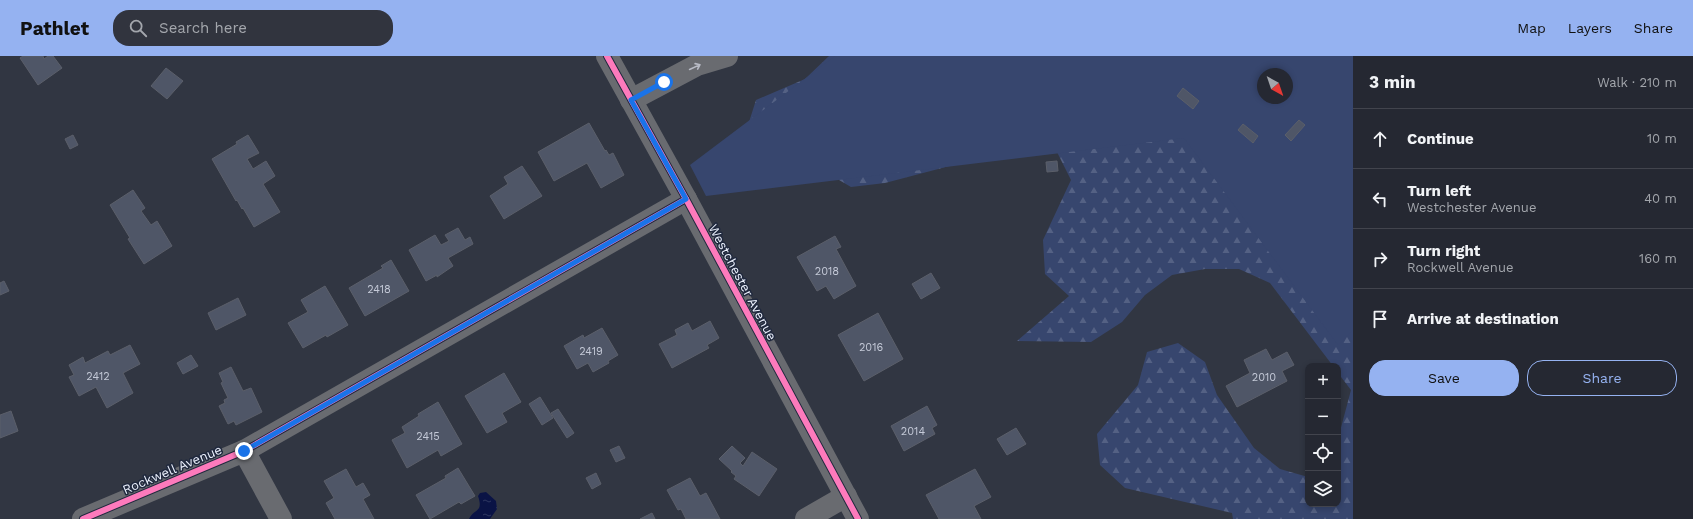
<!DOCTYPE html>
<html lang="en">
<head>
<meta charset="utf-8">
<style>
  body { margin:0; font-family:"Work Sans",sans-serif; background:#31343e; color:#f1f3f6 }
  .controls { position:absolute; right:12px; bottom:12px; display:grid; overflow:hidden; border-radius:8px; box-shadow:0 2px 6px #0003 }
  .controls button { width:36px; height:36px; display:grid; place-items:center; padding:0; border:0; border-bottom:1px solid #42444d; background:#252832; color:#f1f3f6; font:20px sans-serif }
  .compass { position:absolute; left:1257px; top:12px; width:36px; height:36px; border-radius:50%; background:#252832; box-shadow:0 2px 6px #0003; rotate:140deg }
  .stop { position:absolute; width:12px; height:12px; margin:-9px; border:3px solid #1a73e8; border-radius:50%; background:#fff }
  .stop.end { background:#1a73e8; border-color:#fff; box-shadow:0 1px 4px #0008 }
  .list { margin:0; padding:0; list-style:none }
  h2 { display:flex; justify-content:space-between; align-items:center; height:52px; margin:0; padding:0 16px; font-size:17px }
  h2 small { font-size:13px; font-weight:400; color:#a3a6ac }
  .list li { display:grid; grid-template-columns:26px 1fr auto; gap:12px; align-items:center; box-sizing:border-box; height:60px; padding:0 16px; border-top:1px solid #42444d }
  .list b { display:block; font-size:15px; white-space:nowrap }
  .list p { margin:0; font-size:13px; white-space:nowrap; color:#a3a6ac }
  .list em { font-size:13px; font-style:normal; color:#a3a6ac }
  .actions { display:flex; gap:8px; padding:12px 16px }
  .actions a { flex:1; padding:9px 0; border:1px solid #95b2f1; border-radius:16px; text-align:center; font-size:14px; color:#95b2f1 }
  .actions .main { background:#95b2f1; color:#111 }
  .icon { flex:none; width:22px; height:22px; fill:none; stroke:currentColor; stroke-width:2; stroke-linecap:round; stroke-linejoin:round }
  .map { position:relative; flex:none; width:1353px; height:463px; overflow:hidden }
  header { display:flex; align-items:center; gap:24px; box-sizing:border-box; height:56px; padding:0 20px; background:#95b2f1; color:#111 }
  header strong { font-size:19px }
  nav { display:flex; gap:22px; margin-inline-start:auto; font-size:14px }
  .search { width:280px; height:36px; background:#31343e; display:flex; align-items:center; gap:10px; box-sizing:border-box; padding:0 14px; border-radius:16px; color:#a3a6ac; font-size:15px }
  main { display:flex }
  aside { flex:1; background:#252832 }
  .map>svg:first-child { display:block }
</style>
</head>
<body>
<header>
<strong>Pathlet</strong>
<div class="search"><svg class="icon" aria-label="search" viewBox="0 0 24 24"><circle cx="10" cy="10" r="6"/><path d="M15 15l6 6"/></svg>Search here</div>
<nav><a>Map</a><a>Layers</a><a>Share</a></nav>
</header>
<main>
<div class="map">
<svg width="1353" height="463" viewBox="0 0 1353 463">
  <defs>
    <pattern id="forest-firs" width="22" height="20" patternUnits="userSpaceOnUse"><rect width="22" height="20" fill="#37466e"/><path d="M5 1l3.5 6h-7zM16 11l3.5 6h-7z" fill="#546184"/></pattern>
    <pattern id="water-ripples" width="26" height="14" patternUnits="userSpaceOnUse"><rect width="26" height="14" fill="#0a1345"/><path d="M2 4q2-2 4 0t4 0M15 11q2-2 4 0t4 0" fill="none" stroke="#2e3661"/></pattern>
  </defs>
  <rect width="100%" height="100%" fill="#313642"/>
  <polygon fill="url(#forest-firs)" points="829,0 1173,0 1250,80 1353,0 1353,463 1233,463 1232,457 1125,432 1100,409 1097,378 1138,329 1147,296 1178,287 1205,306 1217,339 1254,392 1280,413 1308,421 1308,448 1338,448 1338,383 1351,334 1338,317 1338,310 1333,310 1270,227 1239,213 1205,213 1172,219 1145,239 1122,266 1091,286 1017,285 1069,240 1045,218 1043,184 1071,124 1056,94 1022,91 885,127 851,131 822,114 743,85 756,44 805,23"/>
  <path fill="#37466e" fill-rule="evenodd" d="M835 0H1353V274L1338 289 1184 82 706 140 690 109ZM1263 18H1287V42H1263Z"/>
  <path fill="url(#water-ripples)" d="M486 436 496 445 497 453 490 463H469C473 453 484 457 478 440L480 437Z"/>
  <g fill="#4f5667" stroke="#5b5f6a">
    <polygon points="23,0 43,0 44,3 48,0 53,0 62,12 38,29 20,2"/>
    <polygon points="166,12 183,25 167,43 151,30"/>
    <polygon points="1183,32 1199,45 1193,53 1177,40"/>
    <polygon points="1299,64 1305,69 1291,85 1285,79"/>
    <polygon points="589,67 605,95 606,94 609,99 613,97 624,119 601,132 587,107 554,125 538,96"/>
    <polygon points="1243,68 1258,80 1253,87 1238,74"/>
    <polygon points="73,79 78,89 70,93 65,83"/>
    <polygon points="248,79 259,97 247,103 253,113 266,105 275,120 263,128 280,156 254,171 243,152 242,153 237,144 236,145 212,103 237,88 236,86"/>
    <polygon points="1057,105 1058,115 1047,116 1046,106"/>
    <polygon points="522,110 542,140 504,163 490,140 508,128 504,121"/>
    <polygon points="133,134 145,152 141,155 151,169 157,165 172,190 144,208 128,183 130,182 110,149"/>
    <polygon points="458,172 465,184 470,181 473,188 448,202 453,210 437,221 437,219 426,225 409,194 435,179 441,189 449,185 445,179"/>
    <polygon points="835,180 841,191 836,193 856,230 834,243 826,230 817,235 797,201"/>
    <polygon points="391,204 409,235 365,260 349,232 383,212 381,210"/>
    <polygon points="931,217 940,232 921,243 912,228"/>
    <polygon points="4,225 9,235 0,239 0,227"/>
    <polygon points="325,230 348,269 327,281 326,279 303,292 288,267 308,256 301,244"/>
    <polygon points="238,242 246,259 216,274 208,257"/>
    <polygon points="878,257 903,303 864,325 838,279"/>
    <polygon points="710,265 719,282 707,289 709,292 672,312 659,288 677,279 675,274 688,267 692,275"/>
    <polygon points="602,272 618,299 608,305 609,307 593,316 588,307 577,313 564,290 583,279 584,282"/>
    <polygon points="130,289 140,308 123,317 133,337 107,352 96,331 79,340 69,321 74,319 69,309 83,301 85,307 108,295 110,299"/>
    <polygon points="1266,293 1272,304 1287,296 1294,309 1282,315 1287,325 1237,351 1226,330 1250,317 1244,304"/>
    <polygon points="191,299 198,310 183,318 177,307"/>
    <polygon points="231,311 243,335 251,332 262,356 236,369 234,365 228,368 219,350 225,347 224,344 228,342 221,327 223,326 219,317"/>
    <polygon points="504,317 521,346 502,357 507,366 487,377 465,340"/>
    <polygon points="540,341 553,362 542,369 529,348"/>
    <polygon points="438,346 462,388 441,400 438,394 407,412 392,384 405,377 402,371 419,360 418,358"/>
    <polygon points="927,350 937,369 932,372 935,378 904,395 891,370"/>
    <polygon points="558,353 574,377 567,382 551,357"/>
    <polygon points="11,355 18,375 0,382 0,359"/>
    <polygon points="1016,372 1026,388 1007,399 997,383"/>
    <polygon points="619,390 625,402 616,406 610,394"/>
    <polygon points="732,390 745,402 740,407 743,410 752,396 777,413 759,440 734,423 736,420 731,416 732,415 719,403"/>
    <polygon points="458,412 475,440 461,448 459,446 430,463 416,439 446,422 445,420"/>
    <polygon points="346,413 356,431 363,427 370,439 363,443 374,463 335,463 326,447 334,442 324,425"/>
    <polygon points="975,413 991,441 974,450 981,463 939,463 926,439"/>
    <polygon points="596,417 601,428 592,433 586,422"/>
    <polygon points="690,422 700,440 706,437 720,463 686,463 681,453 678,454 667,434"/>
    <polygon points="652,457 655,463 640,463"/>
  </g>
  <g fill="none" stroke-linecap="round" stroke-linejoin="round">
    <g stroke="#696b70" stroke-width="22">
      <polyline points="607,0 686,143 858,463"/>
      <polyline points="631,44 697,9 727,0"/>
      <polyline points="244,395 281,463"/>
      <polyline points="83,463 244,395 686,143"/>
      <polyline points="806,463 846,440"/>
    </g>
    <g stroke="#20293e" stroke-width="8">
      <g id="cycleway">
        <polyline points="607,0 686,143 858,463"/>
        <polyline points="83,463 244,395 686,143"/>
      </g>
    </g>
    <use href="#cycleway" stroke="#fd7abc" stroke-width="6"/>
  </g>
  <defs><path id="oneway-shaft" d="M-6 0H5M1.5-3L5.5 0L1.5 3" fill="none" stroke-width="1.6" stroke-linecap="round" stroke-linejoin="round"/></defs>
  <use stroke="#b8bbc5" href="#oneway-shaft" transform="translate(695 11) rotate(-25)"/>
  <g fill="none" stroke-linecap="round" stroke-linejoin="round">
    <polyline stroke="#1a73e8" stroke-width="5" points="244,395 686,143 631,44 664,26"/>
  </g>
  <g text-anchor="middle" stroke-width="3" stroke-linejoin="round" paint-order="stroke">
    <g font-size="11" fill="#c5cad8">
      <text x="827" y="219">2018</text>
      <text x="379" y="237">2418</text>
      <text x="871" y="295">2016</text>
      <text x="591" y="299">2419</text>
      <text x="98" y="324">2412</text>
      <text x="1264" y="325">2010</text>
      <text x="913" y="379">2014</text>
      <text x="428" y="384">2415</text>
    </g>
    <g font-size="13" fill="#ecf1fd" stroke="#20293e">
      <text transform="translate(743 226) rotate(62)" y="5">Westchester Avenue</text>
      <text transform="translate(172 413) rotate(-23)" y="5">Rockwell Avenue</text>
    </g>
  </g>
</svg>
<div class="controls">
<button>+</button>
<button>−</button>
<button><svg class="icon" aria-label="locate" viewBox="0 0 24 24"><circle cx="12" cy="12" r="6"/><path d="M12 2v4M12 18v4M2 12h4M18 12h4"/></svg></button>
<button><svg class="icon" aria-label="layers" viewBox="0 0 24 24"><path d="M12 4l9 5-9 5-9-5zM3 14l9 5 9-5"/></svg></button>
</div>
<svg class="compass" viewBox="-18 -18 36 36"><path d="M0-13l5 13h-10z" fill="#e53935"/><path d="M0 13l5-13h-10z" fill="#a3a6ac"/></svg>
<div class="stop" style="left:664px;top:26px"></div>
<div class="stop end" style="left:244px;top:395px"></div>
</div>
<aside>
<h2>3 min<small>Walk · 210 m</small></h2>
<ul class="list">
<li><svg class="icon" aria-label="ahead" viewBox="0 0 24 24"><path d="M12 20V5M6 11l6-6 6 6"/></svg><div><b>Continue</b></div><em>10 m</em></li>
<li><svg class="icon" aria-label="left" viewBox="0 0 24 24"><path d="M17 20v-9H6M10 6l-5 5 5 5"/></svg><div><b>Turn left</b><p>Westchester Avenue</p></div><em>40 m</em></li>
<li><svg class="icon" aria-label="right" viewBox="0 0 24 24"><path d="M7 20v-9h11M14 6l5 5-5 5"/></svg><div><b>Turn right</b><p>Rockwell Avenue</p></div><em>160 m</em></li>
<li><svg class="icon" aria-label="arrive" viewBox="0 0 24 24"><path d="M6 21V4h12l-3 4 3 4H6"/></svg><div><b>Arrive at destination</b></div></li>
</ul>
<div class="actions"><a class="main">Save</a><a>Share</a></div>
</aside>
</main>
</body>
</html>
